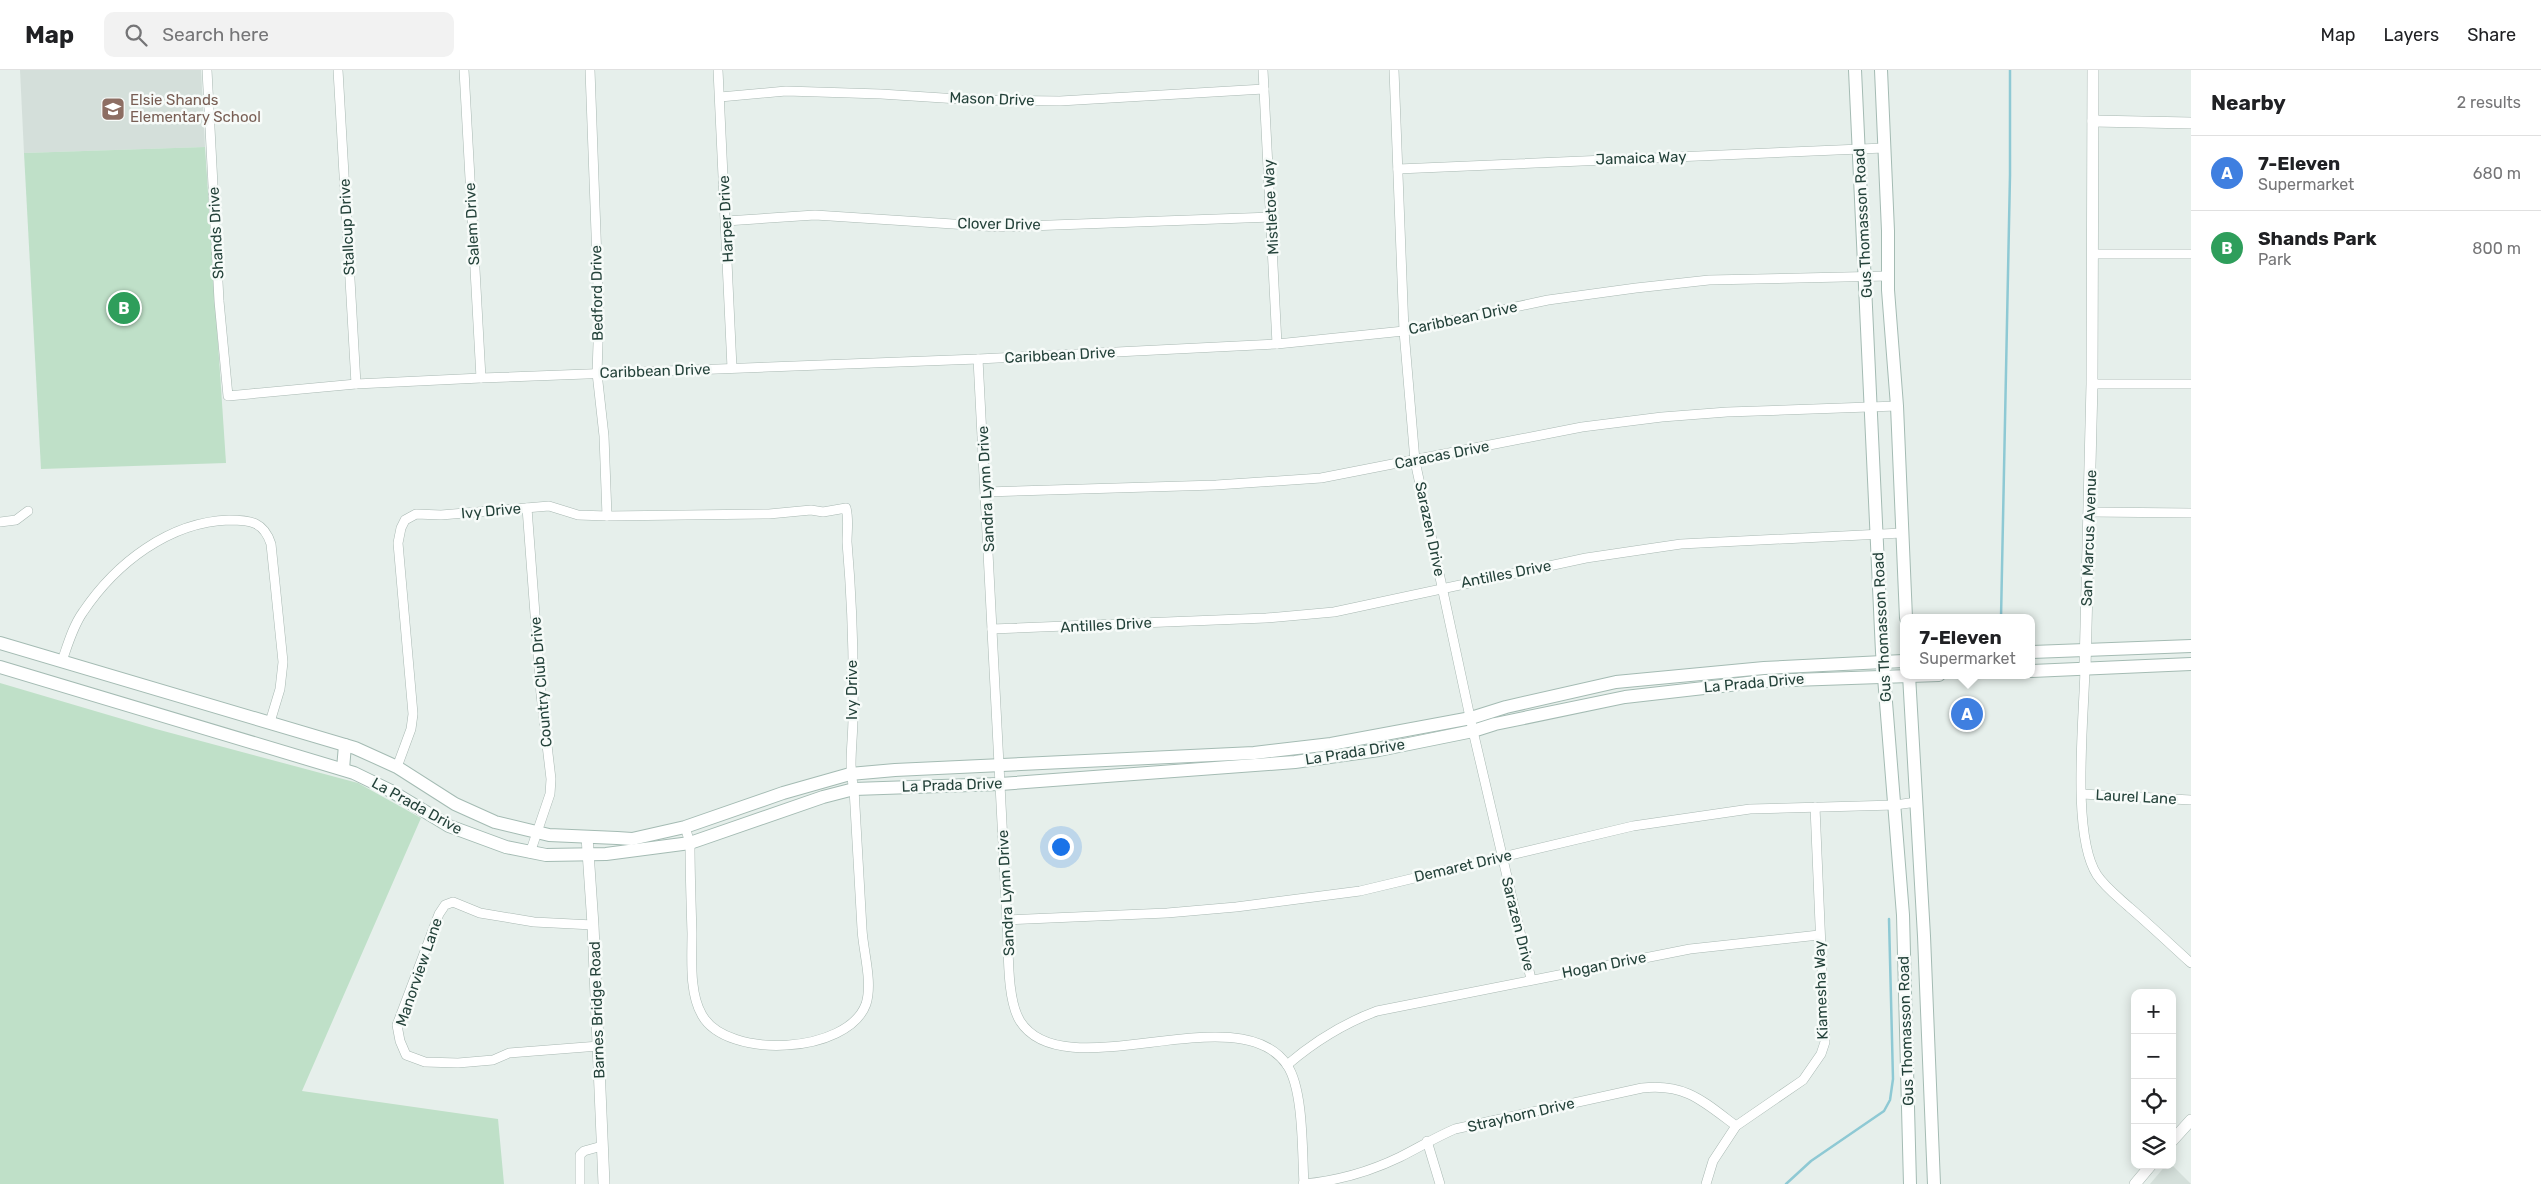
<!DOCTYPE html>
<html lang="en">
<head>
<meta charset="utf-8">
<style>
  body { margin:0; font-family:Rubik,sans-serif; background:#f2f2f2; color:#202124 }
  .controls { position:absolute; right:15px; bottom:15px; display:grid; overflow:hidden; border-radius:10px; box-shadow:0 2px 12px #0003 }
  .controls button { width:45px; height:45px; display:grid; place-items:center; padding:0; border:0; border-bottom:1px solid #e0e0e0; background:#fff; color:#202124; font:25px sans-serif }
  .you { position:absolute; left:1060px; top:776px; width:18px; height:18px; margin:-12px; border:4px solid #fff; border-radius:50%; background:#1a73e8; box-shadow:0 0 0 8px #1a73e833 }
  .badge { display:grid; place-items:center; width:32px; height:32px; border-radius:50%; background:#7f4e3f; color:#fff; font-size:16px; font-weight:700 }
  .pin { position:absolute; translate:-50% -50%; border:2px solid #fff; box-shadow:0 1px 5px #0006 }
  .popup { position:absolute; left:1900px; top:544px; width:135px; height:65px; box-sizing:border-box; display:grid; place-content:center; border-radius:10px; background:#fff; filter:drop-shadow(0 1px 4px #0005); font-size:16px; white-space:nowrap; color:#757577 }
  .popup b { font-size:19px; color:#202124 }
  .popup::after { content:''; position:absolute; left:50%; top:100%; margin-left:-10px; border:10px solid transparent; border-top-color:#fff }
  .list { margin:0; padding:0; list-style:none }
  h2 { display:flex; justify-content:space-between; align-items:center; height:65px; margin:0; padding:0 20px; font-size:21px }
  h2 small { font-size:16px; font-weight:400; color:#757577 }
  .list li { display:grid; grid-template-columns:32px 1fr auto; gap:15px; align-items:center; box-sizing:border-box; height:75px; padding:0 20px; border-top:1px solid #e0e0e0 }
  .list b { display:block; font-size:19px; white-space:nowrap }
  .list p { margin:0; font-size:16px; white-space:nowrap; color:#757577 }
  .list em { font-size:16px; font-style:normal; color:#757577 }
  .icon { flex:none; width:28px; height:28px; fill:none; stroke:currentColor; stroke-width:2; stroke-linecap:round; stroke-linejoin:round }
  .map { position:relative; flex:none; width:2191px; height:1114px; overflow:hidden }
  header { display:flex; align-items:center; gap:30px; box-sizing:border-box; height:70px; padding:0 25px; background:#fff; border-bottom:1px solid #e0e0e0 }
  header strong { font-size:24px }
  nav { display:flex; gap:28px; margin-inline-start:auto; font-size:18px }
  .search { width:350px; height:45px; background:#f2f2f2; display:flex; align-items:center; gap:12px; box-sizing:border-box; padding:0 18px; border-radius:10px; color:#757577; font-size:19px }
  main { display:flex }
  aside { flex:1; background:#fff }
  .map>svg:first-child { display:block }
</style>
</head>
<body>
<header>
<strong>Map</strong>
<div class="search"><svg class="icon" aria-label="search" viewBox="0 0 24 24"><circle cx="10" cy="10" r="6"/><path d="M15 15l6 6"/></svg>Search here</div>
<nav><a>Map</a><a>Layers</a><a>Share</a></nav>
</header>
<main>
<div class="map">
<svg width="2191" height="1114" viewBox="0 0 2191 1114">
  <rect width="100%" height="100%" fill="#e6efeb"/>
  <g fill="#d4dfda">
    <polygon points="20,0 201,0 205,77 24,83"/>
    <polygon points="2166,1095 2172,1095 2191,1114 2150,1114"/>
  </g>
  <g fill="#bfe0c8">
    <polygon points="205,77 226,393 41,399 24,83"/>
    <polygon points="0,613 156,659 358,713 421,748 302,1021 498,1049 504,1114 0,1114"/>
  </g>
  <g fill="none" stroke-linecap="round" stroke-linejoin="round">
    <g stroke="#8ec9d4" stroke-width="2.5">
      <polyline points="2001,548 2010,105 2010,0"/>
      <polyline points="1786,1114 1811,1091 1884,1041 1890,1030 1893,1009 1889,849"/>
    </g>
    <g stroke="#a8b8b2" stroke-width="10">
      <g id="minor">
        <polyline points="207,0 219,231 228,326 356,314 481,308 978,289 1277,274 1404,261 1548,230 1636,218 1709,210 1888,206"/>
        <polyline points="338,0 356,314"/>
        <polyline points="464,0 481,308"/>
        <polyline points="590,0 599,245 597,303 604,366 607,446"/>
        <polyline points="718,0 732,298"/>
        <polyline points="1263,0 1277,274"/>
        <polyline points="1394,0 1404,261 1415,391 1473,661 1531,909"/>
        <polyline points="720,27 786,21 881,24 974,30 1060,31 1264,19"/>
        <polyline points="1398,99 1884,78"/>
        <polyline points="726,151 815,145 999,157 1272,147"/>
        <polyline points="2093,184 2191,184"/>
        <path d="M978 289 1007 850C1009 878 1006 928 1020 951 1064 1021 1238 923 1287 995 1304 1020 1302 1084 1304 1114"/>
        <polyline points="2092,314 2191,314"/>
        <polyline points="986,422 1216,415 1321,408 1582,357 1662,347 1727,342 1897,336"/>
        <polyline points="527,438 541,624 551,709 550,724 530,783"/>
        <polyline points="2090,442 2191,443"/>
        <polyline points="0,452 16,450 28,441"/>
        <polyline points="992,559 1266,548 1334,542 1586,488 1681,474 1902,463"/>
        <path d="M62 591C68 574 73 556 83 542 116 493 169 452 229 450 251 450 264 452 271 474L283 592 280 619 270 652"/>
        <path d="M2085 598C2084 648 2071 765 2097 805 2105 817 2118 827 2129 837 2150 855 2170 874 2191 893"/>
        <path d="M397 697 411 659 413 644 398 473 401 458 405 450 416 444 441 445 549 436 578 445 607 446 769 444 811 440 823 442 846 438C849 449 847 460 847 472 852 530 854 589 853 647 853 672 848 696 854 719 857 766 859 812 862 859 863 881 873 912 866 934 848 984 727 990 702 945 689 923 692 888 692 863 691 833 690 803 690 773L685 757"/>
        <polyline points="2082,724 2191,730"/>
        <polyline points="1007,850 1167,843 1236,837 1360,821 1633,756 1750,739 1895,735 1917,732"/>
        <polyline points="593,855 534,852 480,843 453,832 445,835 439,844 397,955 400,971 406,985 425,992 458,993 493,990 509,983 599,976"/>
        <path d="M1287 995C1315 971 1342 954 1377 941L1690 879 1819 865"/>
        <polyline points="1427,1071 1440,1114"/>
        <polyline points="580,1114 580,1085 584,1081 602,1076"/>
        <path d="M1303 1114C1336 1111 1369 1102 1400 1087 1418 1078 1436 1067 1455 1059L1642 1018C1685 1013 1703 1031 1736 1056"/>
        <polyline points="1706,1114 1713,1091 1736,1056 1803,1010 1821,984 1825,972 1815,737"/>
      </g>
    </g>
    <g stroke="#a8b8b2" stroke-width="12">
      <g id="tertiary">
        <polyline points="2093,51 2191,53"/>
        <polyline points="2085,598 2092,314 2093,0"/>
        <polyline points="587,767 593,855 604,1114"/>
        <polyline points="2172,1071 2191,1050"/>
        <polyline points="2135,1114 2151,1095"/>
      </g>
    </g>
    <g stroke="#a4bbb3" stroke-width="14">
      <g id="secondary">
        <polyline points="1855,0 1882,582 1903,845 1910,1114"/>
        <polyline points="1881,0 1888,161 1888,220 1897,336 1906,548"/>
        <polyline points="0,573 355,678 397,697 455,734 495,752 549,765 617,768 632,769 685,757 783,723 850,704 895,700 1254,683 1331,674 1471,648 1506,637 1616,612 1764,598 1903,591"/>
        <polyline points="2031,582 2191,576"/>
        <polyline points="0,597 354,703 391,721 449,756 506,777 546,785 606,784 690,773 823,727 854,719 1000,714 1295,692 1379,680 1473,661 1495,654 1625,627 1765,611 1939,605"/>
        <polyline points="2031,601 2191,594"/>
        <polyline points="1909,605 1924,866 1934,1114"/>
        <polyline points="343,699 345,675"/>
      </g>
    </g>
    <use href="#minor" stroke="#fff" stroke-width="9"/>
    <use href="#tertiary" stroke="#fff" stroke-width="11"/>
    <use href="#secondary" stroke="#fff" stroke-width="12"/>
  </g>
  <defs>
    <g id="school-square" transform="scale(1.25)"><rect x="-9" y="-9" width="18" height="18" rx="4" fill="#8d6e63" stroke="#f7fbf9"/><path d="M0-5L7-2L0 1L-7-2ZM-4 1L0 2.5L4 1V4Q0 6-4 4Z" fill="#fff"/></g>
  </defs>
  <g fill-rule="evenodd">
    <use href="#school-square" x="113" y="39"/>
  </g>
  <g text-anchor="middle" stroke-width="5" stroke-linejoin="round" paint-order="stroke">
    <g font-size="15" fill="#24423a" stroke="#f7fbf9">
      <text transform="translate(992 29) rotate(2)" y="5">Mason Drive</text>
      <text transform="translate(1641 88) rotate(-2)" y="5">Jamaica Way</text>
      <text transform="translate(1271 137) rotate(-93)" y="5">Mistletoe Way</text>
      <text transform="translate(726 149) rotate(-93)" y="5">Harper Drive</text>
      <text transform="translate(1863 153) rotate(-93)" y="5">Gus Thomasson Road</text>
      <text transform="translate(472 154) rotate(-93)" y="5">Salem Drive</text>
      <text transform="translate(999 154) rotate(1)" y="5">Clover Drive</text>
      <text transform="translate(347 157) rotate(-93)" y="5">Stallcup Drive</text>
      <text transform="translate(216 163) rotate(-93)" y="5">Shands Drive</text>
      <text transform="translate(597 223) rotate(-91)" y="5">Bedford Drive</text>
      <text transform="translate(1463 248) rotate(-12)" y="5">Caribbean Drive</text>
      <text transform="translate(1060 285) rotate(-3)" y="5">Caribbean Drive</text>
      <text transform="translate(655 301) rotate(-2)" y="5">Caribbean Drive</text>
      <text transform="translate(1442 385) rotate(-11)" y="5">Caracas Drive</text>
      <text transform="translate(986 419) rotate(-93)" y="5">Sandra Lynn Drive</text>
      <text transform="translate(491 441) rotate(-5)" y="5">Ivy Drive</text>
      <text transform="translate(1430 459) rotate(78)" y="5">Sarazen Drive</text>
      <text transform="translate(2089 468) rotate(-88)" y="5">San Marcus Avenue</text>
      <text transform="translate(1506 504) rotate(-11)" y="5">Antilles Drive</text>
      <text transform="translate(1106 555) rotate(-3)" y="5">Antilles Drive</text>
      <text transform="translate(1882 557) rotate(-93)" y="5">Gus Thomasson Road</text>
      <text transform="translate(541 612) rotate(-95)" y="5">Country Club Drive</text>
      <text transform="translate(1754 613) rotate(-5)" y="5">La Prada Drive</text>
      <text transform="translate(852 620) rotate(-90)" y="5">Ivy Drive</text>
      <text transform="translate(1355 682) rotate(-9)" y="5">La Prada Drive</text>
      <text transform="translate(952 715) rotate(-2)" y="5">La Prada Drive</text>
      <text transform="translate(2136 727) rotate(3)" y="5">Laurel Lane</text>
      <text transform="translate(417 736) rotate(29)" y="5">La Prada Drive</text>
      <text transform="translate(1463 796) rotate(-13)" y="5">Demaret Drive</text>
      <text transform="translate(1006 823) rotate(-93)" y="5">Sandra Lynn Drive</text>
      <text transform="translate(1518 854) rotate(76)" y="5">Sarazen Drive</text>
      <text transform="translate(1604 895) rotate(-11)" y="5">Hogan Drive</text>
      <text transform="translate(419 902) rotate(-71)" y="5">Manorview Lane</text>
      <text transform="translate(1821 920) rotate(-92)" y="5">Kiamesha Way</text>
      <text transform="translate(597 940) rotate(-92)" y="5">Barnes Bridge Road</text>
      <text transform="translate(1906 961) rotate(-92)" y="5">Gus Thomasson Road</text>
      <text transform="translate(1521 1045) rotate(-13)" y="5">Strayhorn Drive</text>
    </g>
    <g font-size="15" fill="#785e54" stroke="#f7fbf9" text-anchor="start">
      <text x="130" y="35">Elsie Shands<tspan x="130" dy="17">Elementary School</tspan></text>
    </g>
  </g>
</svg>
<div class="controls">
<button>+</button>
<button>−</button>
<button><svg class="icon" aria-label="locate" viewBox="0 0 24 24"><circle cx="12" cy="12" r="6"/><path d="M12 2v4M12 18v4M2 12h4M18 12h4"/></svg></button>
<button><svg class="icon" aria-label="layers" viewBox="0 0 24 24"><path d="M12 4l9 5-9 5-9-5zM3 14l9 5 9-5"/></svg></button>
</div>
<div class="you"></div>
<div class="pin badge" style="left:1967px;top:644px;background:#3f7fe0">A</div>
<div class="popup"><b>7-Eleven</b>Supermarket</div>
<div class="pin badge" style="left:124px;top:238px;background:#2e9e5b">B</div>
</div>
<aside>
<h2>Nearby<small>2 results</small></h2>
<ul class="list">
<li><span class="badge" style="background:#3f7fe0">A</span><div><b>7-Eleven</b><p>Supermarket</p></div><em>680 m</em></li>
<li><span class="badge" style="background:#2e9e5b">B</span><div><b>Shands Park</b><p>Park</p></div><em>800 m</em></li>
</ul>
</aside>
</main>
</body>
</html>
